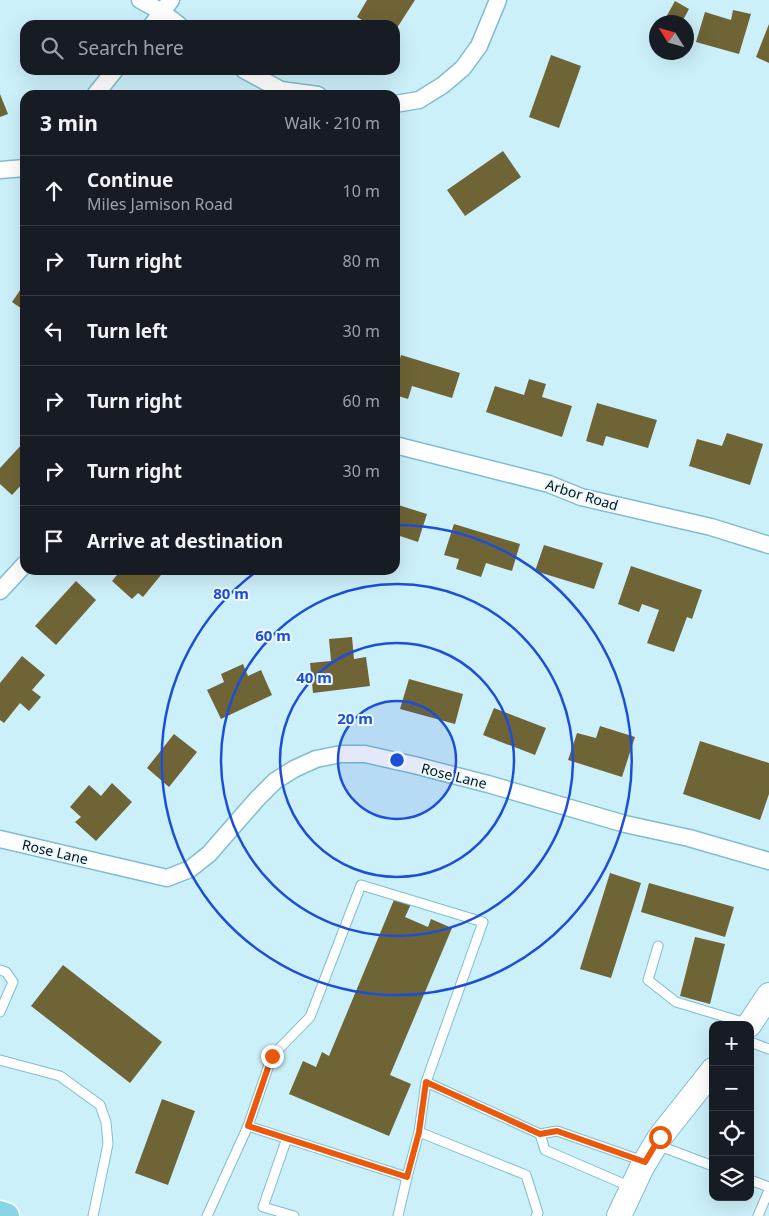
<!DOCTYPE html>
<html lang="en">
<head>
<meta charset="utf-8">
<style>
  body { margin:0; font-family:"Noto Sans",sans-serif; background:#242831; color:#f1f3f6 }
  .controls { position:absolute; right:15px; bottom:15px; display:grid; overflow:hidden; border-radius:10px; box-shadow:0 5px 20px #0002 }
  .controls button { width:45px; height:45px; display:grid; place-items:center; padding:0; border:0; border-bottom:1px solid #363941; background:#171b24; color:#f1f3f6; font:25px sans-serif }
  .compass { position:absolute; left:649px; top:15px; width:45px; height:45px; border-radius:50%; background:#171b24; box-shadow:0 5px 20px #0002; rotate:307deg }
  .stop { position:absolute; width:15px; height:15px; margin:-11px; border:4px solid #ea580c; border-radius:50%; background:#fff }
  .stop.end { background:#ea580c; border-color:#fff; box-shadow:0 1px 5px #0008 }
  .list { margin:0; padding:0; list-style:none }
  h2 { display:flex; justify-content:space-between; align-items:center; height:65px; margin:0; padding:0 20px; font-size:21px }
  h2 small { font-size:16px; font-weight:400; color:#9ea1a6 }
  .list li { display:grid; grid-template-columns:32px 1fr auto; gap:15px; align-items:center; box-sizing:border-box; height:70px; padding:0 20px; border-top:1px solid #363941 }
  .list b { display:block; font-size:19px; white-space:nowrap }
  .list p { margin:0; font-size:16px; white-space:nowrap; color:#9ea1a6 }
  .list em { font-size:16px; font-style:normal; color:#9ea1a6 }
  .icon { flex:none; width:28px; height:28px; fill:none; stroke:currentColor; stroke-width:2; stroke-linecap:round; stroke-linejoin:round }
  .map { position:relative; flex:none; width:769px; height:1216px; overflow:hidden }
  .search { position:absolute; background:#171b24; box-shadow:0 5px 20px #0002; left:20px; top:20px; width:380px; height:55px; display:flex; align-items:center; gap:12px; box-sizing:border-box; padding:0 18px; border-radius:15px; color:#9ea1a6; font-size:19px }
  .panel { position:absolute; background:#171b24; box-shadow:0 5px 20px #0002; left:20px; top:90px; width:380px; height:485px; border-radius:15px }
  .map>svg:first-child { display:block }
</style>
</head>
<body>
<div class="map">
<svg width="769" height="1216" viewBox="0 0 769 1216">
  <rect width="100%" height="100%" fill="#ccf0fa"/>
  <g fill="#6f6435">
    <polygon points="367,0 415,0 395,31 395,25 370,25 357,17"/>
    <polygon points="675,1 689,9 682,22 671,22 665,19"/>
    <polygon points="733,10 751,14 739,54 696,42 705,12 731,20"/>
    <polygon points="769,24 769,63 756,57"/>
    <polygon points="551,55 581,66 559,128 529,117"/>
    <polygon points="0,94 8,114 0,117"/>
    <polygon points="503,151 521,177 465,216 447,190"/>
    <polygon points="25,283 25,311 12,302"/>
    <polygon points="401,355 460,373 452,398 412,386 408,399 395,395 395,375"/>
    <polygon points="529,379 546,384 542,397 572,406 562,437 486,412 495,386 524,395"/>
    <polygon points="597,403 657,420 648,448 606,436 603,446 586,441"/>
    <polygon points="727,433 763,444 750,485 689,466 697,439 722,446"/>
    <polygon points="25,441 25,481 12,495 0,484 0,468"/>
    <polygon points="395,504 427,514 418,542 397,535 395,541"/>
    <polygon points="454,524 520,544 512,571 486,563 481,577 456,569 459,559 444,555"/>
    <polygon points="544,545 603,563 594,589 535,571"/>
    <polygon points="631,566 702,590 692,619 687,617 674,652 647,643 659,610 642,604 639,612 618,604"/>
    <polygon points="121,570 165,570 143,597 138,593 132,599 112,581"/>
    <polygon points="76,581 96,600 56,645 35,626"/>
    <polygon points="352,637 354,659 366,657 370,686 313,693 310,663 331,661 329,639"/>
    <polygon points="22,656 45,675 32,690 41,697 29,711 20,703 4,723 0,720 0,683"/>
    <polygon points="243,664 248,676 261,670 272,695 221,719 207,690 224,682 221,674"/>
    <polygon points="409,679 463,694 455,724 400,709"/>
    <polygon points="494,708 546,728 535,755 483,735"/>
    <polygon points="600,726 635,737 622,777 568,760 577,733 596,738"/>
    <polygon points="174,734 197,752 169,787 147,768"/>
    <polygon points="700,741 769,763 769,794 760,820 683,794"/>
    <polygon points="112,783 132,802 96,841 75,822 81,817 70,807 89,785 101,796"/>
    <polygon points="610,873 641,883 611,978 580,969"/>
    <polygon points="649,883 734,907 725,937 641,912"/>
    <polygon points="396,895 412,902 405,917 428,927 431,919 452,928 390,1075 411,1084 389,1136 289,1094 303,1061 316,1067 322,1052 329,1056"/>
    <polygon points="695,937 725,944 710,1004 680,996"/>
    <polygon points="63,965 162,1042 130,1083 31,1006"/>
    <polygon points="162,1099 195,1111 168,1185 135,1173"/>
  </g>
  <g fill="none" stroke-linecap="round" stroke-linejoin="round">
    <g stroke="#80bdce" stroke-width="11">
      <g id="lane">
        <polyline points="658,946 648,980 676,1002 749,1024"/>
        <polyline points="0,970 6,972 13,982 0,1012"/>
        <polyline points="750,1042 769,1049"/>
        <polyline points="0,1060 60,1076 100,1105 106,1122 108,1144 93,1216"/>
        <polyline points="426,1082 419,1132 407,1177 248,1126 272,1056 310,1017 361,885 483,922 426,1082 540,1134 557,1131 643,1161"/>
        <polyline points="419,1132 526,1175 538,1213 536,1216"/>
        <polyline points="540,1134 545,1150 631,1187"/>
        <polyline points="286,1141 263,1207 294,1216"/>
        <polyline points="657,1145 713,1166"/>
        <polyline points="750,1180 769,1187"/>
        <polyline points="207,1216 248,1126"/>
        <polyline points="398,1216 407,1177"/>
        <polyline points="758,1216 769,1190"/>
      </g>
    </g>
    <g stroke="#80bdce" stroke-width="19">
      <g id="street">
        <polyline points="140,0 162,12 179,25"/>
        <polyline points="152,25 171,0"/>
        <polyline points="244,70 281,90 318,95"/>
        <polyline points="95,95 115,70"/>
        <polyline points="395,104 419,100 443,85 463,68 479,46 498,0"/>
        <polyline points="0,170 25,168"/>
        <polyline points="395,445 549,484 581,497 711,527 769,545"/>
        <polyline points="0,591 25,564"/>
        <polyline points="0,839 167,878 190,869 209,854 257,799 275,781 294,769 316,759 341,754 365,754 414,765 488,784 625,824 689,838 769,861"/>
      </g>
    </g>
    <g stroke="#80bdce" stroke-width="26">
      <g id="secondary">
        <polyline points="749,1025 769,995"/>
        <polyline points="619,1216 642,1167 660,1137 713,1070"/>
      </g>
    </g>
    <g stroke="#fff" stroke-width="29">
      <polyline id="primary" points="0,1214 6,1216"/>
    </g>
    <use href="#lane" stroke="#fff" stroke-width="9"/>
    <use href="#street" stroke="#fff" stroke-width="16"/>
    <use href="#secondary" stroke="#fff" stroke-width="24"/>
    <use href="#primary" stroke="#89d4e6" stroke-width="26"/>
  </g>
  <g fill="none" stroke-linecap="round" stroke-linejoin="round">
    <polyline stroke="#ea580c" stroke-width="6" points="272,1056 248,1126 407,1177 419,1132 426,1082 540,1134 557,1131 645,1162 660,1137"/>
  </g>
  <circle cx="397" cy="760" r="59" fill="#1d4ed8" fill-opacity=".12"/>
  <g fill="none" stroke="#1d4ed8" stroke-width="2.5">
    <circle cx="397" cy="760" r="59"/>
    <circle cx="397" cy="760" r="117"/>
    <circle cx="397" cy="760" r="176"/>
    <path d="M397 525A235 235 0 1 1 257 571"/>
  </g>
  <g text-anchor="middle" stroke-width="4" stroke-linejoin="round" paint-order="stroke">
    <g font-size="14" fill="#00171d" stroke="#ecf8fc">
      <text transform="translate(582 495) rotate(17)" y="5">Arbor Road</text>
      <text transform="translate(454 776) rotate(14)" y="5">Rose Lane</text>
      <text transform="translate(55 852) rotate(13)" y="5">Rose Lane</text>
    </g>
  </g>
  <circle cx="397" cy="760" r="8" fill="#1d4ed8" stroke="#ecf8fc" stroke-width="2.5"/>
  <g font-size="15" text-anchor="middle" font-weight="bold" fill="#1d4ed8" stroke="#ecf8fc" stroke-width="4" stroke-linejoin="round" paint-order="stroke">
    <text x="231" y="599">80 m</text>
    <text x="273" y="641">60 m</text>
    <text x="314" y="683">40 m</text>
    <text x="355" y="724">20 m</text>
  </g>
</svg>
<div class="controls">
<button>+</button>
<button>−</button>
<button><svg class="icon" aria-label="locate" viewBox="0 0 24 24"><circle cx="12" cy="12" r="6"/><path d="M12 2v4M12 18v4M2 12h4M18 12h4"/></svg></button>
<button><svg class="icon" aria-label="layers" viewBox="0 0 24 24"><path d="M12 4l9 5-9 5-9-5zM3 14l9 5 9-5"/></svg></button>
</div>
<svg class="compass" viewBox="-18 -18 36 36"><path d="M0-13l5 13h-10z" fill="#e53935"/><path d="M0 13l5-13h-10z" fill="#9ea1a6"/></svg>
<div class="stop" style="left:660px;top:1137px"></div>
<div class="stop end" style="left:272px;top:1056px"></div>
<div class="search"><svg class="icon" aria-label="search" viewBox="0 0 24 24"><circle cx="10" cy="10" r="6"/><path d="M15 15l6 6"/></svg>Search here</div>
<section class="panel">
<h2>3 min<small>Walk · 210 m</small></h2>
<ul class="list">
<li><svg class="icon" aria-label="ahead" viewBox="0 0 24 24"><path d="M12 20V5M6 11l6-6 6 6"/></svg><div><b>Continue</b><p>Miles Jamison Road</p></div><em>10 m</em></li>
<li><svg class="icon" aria-label="right" viewBox="0 0 24 24"><path d="M7 20v-9h11M14 6l5 5-5 5"/></svg><div><b>Turn right</b></div><em>80 m</em></li>
<li><svg class="icon" aria-label="left" viewBox="0 0 24 24"><path d="M17 20v-9H6M10 6l-5 5 5 5"/></svg><div><b>Turn left</b></div><em>30 m</em></li>
<li><svg class="icon" aria-label="right" viewBox="0 0 24 24"><path d="M7 20v-9h11M14 6l5 5-5 5"/></svg><div><b>Turn right</b></div><em>60 m</em></li>
<li><svg class="icon" aria-label="right" viewBox="0 0 24 24"><path d="M7 20v-9h11M14 6l5 5-5 5"/></svg><div><b>Turn right</b></div><em>30 m</em></li>
<li><svg class="icon" aria-label="arrive" viewBox="0 0 24 24"><path d="M6 21V4h12l-3 4 3 4H6"/></svg><div><b>Arrive at destination</b></div></li>
</ul>
</section>
</div>
</body>
</html>
